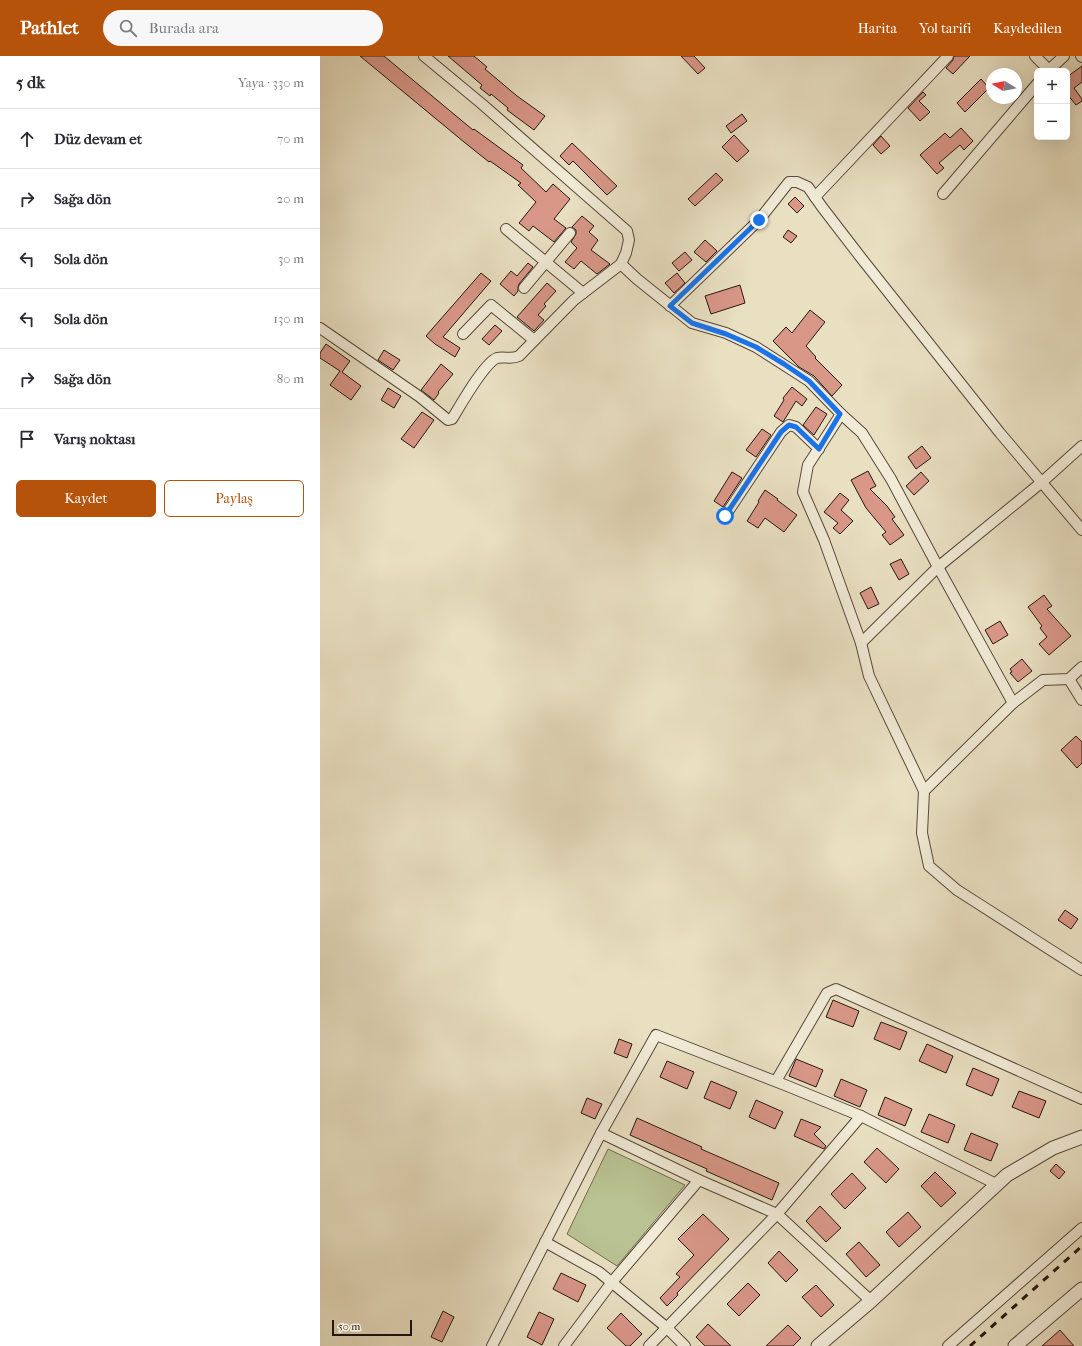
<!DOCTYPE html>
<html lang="tr">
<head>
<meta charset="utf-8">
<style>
  body { margin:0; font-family:"IM FELL French Canon",serif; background:#f7f7f7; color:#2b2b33 }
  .controls { position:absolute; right:12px; top:12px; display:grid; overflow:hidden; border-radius:6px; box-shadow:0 4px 16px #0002 }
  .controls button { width:36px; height:36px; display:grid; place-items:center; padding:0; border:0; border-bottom:1px solid #e1e1e2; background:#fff; color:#2b2b33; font:20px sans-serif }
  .compass { position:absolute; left:666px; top:12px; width:36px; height:36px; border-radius:50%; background:#fff; box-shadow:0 4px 16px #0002; rotate:280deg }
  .scale { position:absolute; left:12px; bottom:10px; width:80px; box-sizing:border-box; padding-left:4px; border:2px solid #261610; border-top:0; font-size:11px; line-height:14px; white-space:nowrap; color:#261610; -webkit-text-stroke:3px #f1ebd7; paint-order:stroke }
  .stop { position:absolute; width:12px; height:12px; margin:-9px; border:3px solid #1a73e8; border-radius:50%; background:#fff }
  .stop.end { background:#1a73e8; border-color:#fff; box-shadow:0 1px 4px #0008 }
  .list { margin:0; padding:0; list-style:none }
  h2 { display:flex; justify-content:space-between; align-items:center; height:52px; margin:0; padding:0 16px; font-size:17px }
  h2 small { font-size:13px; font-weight:400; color:#7c7c81 }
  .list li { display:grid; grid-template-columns:26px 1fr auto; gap:12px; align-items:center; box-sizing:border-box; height:60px; padding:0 16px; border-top:1px solid #e1e1e2 }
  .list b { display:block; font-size:15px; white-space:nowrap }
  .list em { font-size:13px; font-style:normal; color:#7c7c81 }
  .actions { display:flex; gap:8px; padding:12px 16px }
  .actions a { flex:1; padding:9px 0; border:1px solid #b45309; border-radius:6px; text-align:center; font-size:14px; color:#b45309 }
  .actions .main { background:#b45309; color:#fff }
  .icon { flex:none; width:22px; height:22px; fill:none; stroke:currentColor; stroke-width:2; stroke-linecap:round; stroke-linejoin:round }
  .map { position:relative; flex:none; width:762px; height:1290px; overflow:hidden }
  header { display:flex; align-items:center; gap:24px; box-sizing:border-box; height:56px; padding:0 20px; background:#b45309; color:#fff }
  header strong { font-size:19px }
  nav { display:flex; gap:22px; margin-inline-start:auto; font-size:14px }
  .search { width:280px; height:36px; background:#f7f7f7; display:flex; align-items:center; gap:10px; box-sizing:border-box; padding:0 14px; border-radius:22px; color:#7c7c81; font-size:15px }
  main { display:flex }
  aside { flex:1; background:#fff }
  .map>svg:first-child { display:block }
</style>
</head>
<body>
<header>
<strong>Pathlet</strong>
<div class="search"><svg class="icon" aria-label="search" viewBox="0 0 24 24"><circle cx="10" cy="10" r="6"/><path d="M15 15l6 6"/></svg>Burada ara</div>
<nav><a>Harita</a><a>Yol tarifi</a><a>Kaydedilen</a></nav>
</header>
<main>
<aside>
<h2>5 dk<small>Yaya · 330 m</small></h2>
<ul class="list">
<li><svg class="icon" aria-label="ahead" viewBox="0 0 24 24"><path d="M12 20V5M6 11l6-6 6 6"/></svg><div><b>Düz devam et</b></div><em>70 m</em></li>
<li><svg class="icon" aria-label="right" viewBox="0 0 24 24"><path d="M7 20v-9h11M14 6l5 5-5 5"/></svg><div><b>Sağa dön</b></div><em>20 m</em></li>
<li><svg class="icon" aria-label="left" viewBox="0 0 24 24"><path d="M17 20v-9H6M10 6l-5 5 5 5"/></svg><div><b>Sola dön</b></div><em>30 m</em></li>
<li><svg class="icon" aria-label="left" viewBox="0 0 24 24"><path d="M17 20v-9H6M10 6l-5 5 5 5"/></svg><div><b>Sola dön</b></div><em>130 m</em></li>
<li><svg class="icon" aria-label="right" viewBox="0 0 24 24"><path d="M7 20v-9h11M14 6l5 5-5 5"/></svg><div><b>Sağa dön</b></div><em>80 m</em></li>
<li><svg class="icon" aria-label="arrive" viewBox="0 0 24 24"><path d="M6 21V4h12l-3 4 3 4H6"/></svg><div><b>Varış noktası</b></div></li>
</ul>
<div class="actions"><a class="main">Kaydet</a><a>Paylaş</a></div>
</aside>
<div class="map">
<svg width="762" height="1290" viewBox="0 0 762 1290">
  <rect width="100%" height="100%" fill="#e9e0c2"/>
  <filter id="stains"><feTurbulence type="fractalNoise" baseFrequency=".005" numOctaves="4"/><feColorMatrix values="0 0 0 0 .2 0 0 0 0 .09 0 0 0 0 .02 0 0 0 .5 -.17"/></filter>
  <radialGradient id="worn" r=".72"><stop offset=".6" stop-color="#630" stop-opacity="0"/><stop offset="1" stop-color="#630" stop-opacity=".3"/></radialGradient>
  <polygon fill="#b9c292" stroke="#706c51" points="288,1093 365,1129 297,1210 247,1178"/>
  <g fill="#d99788" stroke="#261610">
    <polygon points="40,0 64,0 153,74 154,73 203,109 201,112 226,136 233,128 250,143 234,163 246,172 234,186 213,170 209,175 199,167 216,146 198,129 201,127 170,105 169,106 144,86"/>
    <polygon points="128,0 154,0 167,11 165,13 197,40 225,60 214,74 187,54 188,52 171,38 170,40 160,32 162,29"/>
    <polygon points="361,0 374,0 385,12 378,18"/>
    <polygon points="634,0 650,0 633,18 626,12 633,4"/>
    <polygon points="762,10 762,26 754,32 762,43 762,45 756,49 747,38 747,21"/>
    <polygon points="661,23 669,32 645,56 637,47"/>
    <polygon points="603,36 606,39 599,45 610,56 600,65 588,52"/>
    <polygon points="422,58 427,65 411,77 406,70"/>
    <polygon points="641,72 653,85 644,94 640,89 619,107 624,112 617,118 600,99 625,77 630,82"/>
    <polygon points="414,79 429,95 417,106 402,91"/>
    <polygon points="561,80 570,90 561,98 553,89"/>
    <polygon points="252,87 297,130 287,139 253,105 249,109 240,100"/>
    <polygon points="396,117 403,124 375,150 368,143"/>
    <polygon points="475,141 484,150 477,157 468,148"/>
    <polygon points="262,160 274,170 269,176 278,184 271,194 290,208 277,218 261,205 254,213 245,206 257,192 251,186 256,178 256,174 252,171"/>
    <polygon points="468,174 477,180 471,187 463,181"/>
    <polygon points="385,184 397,195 386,206 374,196"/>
    <polygon points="365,196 372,204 359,215 352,207"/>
    <polygon points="208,207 213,211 199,228 198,231 198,235 194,240 180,228 191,215 197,220"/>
    <polygon points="161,217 171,225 123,281 140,292 135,301 115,288 106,280"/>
    <polygon points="357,217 365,227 354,237 345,227"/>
    <polygon points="227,227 236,235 224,248 226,250 218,259 224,264 214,275 197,261"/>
    <polygon points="420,229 425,247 391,258 385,240"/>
    <polygon points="490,254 505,266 486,290 496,301 495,302 522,329 512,340 494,320 479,311 453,285 466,271 472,277"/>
    <polygon points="175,269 182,275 169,289 162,283"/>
    <polygon points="6,288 30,305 22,316 41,330 31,344 10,329 20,315 0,302 0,297"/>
    <polygon points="64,294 80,304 73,314 58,304"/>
    <polygon points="121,308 133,318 118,336 119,337 114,344 101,334"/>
    <polygon points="472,331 487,343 482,350 476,345 463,366 454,360 464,344 463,342"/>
    <polygon points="68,332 81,340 74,352 61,344"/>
    <polygon points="496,351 507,358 494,379 483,369"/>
    <polygon points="102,356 114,364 94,392 81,383"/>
    <polygon points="442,373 451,379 436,401 426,394"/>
    <polygon points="602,390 611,402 596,413 588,401"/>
    <polygon points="548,415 556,430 550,433 567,450 575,461 572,463 584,479 570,489 562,479 566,476 546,452 531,424"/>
    <polygon points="412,416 422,422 403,451 394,445"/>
    <polygon points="601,416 609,425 594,439 586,430"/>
    <polygon points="445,434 458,443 457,444 477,459 464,476 445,462 438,472 427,465 439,446 438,445"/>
    <polygon points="520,437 529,444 521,454 533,465 520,478 513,472 518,467 504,456"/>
    <polygon points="581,503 589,518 579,524 570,508"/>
    <polygon points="551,531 559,548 548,553 540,537"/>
    <polygon points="724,539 732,550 727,553 751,580 729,599 719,588 727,581 720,572 722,570 708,551"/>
    <polygon points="680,565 688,579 673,588 665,574"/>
    <polygon points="702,603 712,615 698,626 690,617 692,616 690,613"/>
    <polygon points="756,680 762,686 762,707 757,712 741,694"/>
    <polygon points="745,854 758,863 751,873 738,864"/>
    <polygon points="513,944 539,955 533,971 506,961"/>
    <polygon points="561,966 587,976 580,994 554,983"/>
    <polygon points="299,983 312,988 307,1002 294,997"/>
    <polygon points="607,988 633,1000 626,1017 599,1005"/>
    <polygon points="476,1003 503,1014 496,1031 469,1020"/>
    <polygon points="347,1005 374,1016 367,1033 340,1021"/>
    <polygon points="653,1012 679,1023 672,1040 646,1029"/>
    <polygon points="521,1023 547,1034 540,1051 514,1040"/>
    <polygon points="391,1025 417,1036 410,1053 384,1042"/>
    <polygon points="699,1035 726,1045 719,1062 692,1051"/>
    <polygon points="565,1041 592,1053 585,1070 558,1059"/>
    <polygon points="267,1042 282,1048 275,1063 261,1057"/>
    <polygon points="436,1044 463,1056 455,1073 429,1061"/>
    <polygon points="609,1058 635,1069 628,1087 601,1076"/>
    <polygon points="317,1062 382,1091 381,1093 459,1127 452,1144 386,1115 387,1113 310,1079"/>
    <polygon points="481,1063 501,1071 494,1078 506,1090 504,1093 474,1080"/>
    <polygon points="651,1077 678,1088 671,1105 644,1094"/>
    <polygon points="557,1092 579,1113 566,1127 544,1106"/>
    <polygon points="736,1108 745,1116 739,1123 730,1115"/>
    <polygon points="615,1116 636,1137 621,1151 601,1130"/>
    <polygon points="532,1117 546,1132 525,1153 511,1138"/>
    <polygon points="500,1150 521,1172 506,1186 486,1165"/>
    <polygon points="588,1156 601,1171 579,1191 566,1176"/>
    <polygon points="383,1158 409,1183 357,1237 358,1239 347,1250 340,1242 360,1221 356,1218 374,1199 358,1183"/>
    <polygon points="539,1186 560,1209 546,1221 526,1198"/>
    <polygon points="459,1195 478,1214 466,1226 448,1207"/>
    <polygon points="241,1217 266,1229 258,1246 233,1233"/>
    <polygon points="428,1227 440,1239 419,1260 407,1248"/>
    <polygon points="496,1229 514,1249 501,1261 482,1241"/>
    <polygon points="123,1255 134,1261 122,1286 111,1281"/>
    <polygon points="219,1256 234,1263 222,1289 207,1281"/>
    <polygon points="301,1257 322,1278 310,1290 306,1290 287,1272"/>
    <polygon points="388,1268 411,1290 385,1290 376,1281"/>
    <polygon points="468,1269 481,1282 473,1290 446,1290"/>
    <polygon points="740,1274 754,1290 722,1290"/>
  </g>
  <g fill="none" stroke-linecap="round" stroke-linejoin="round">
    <g stroke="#57483c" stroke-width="12">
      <g id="minor">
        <polyline points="715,0 729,14"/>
        <polyline points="761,0 762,1"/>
        <polyline points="728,15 744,0"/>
        <polyline points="623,138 717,28"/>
        <polyline points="495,141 628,0"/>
        <polyline points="186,173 263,237"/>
        <polyline points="301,208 317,223 372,267 406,277 436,291 489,325 521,358 542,377 571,423 618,511 693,647"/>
        <polyline points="204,232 250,177"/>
        <polyline points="350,250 439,164 469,126 477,126 488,131 502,151 542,203 680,377 762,474"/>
        <path d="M0 272 100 341 128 364 132 363C140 350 164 307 177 302 184 300 191 304 199 300L254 244 301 208 306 197 309 184 307 175 162 48 104 0"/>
        <polyline points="143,278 171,249 214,284"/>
        <polyline points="521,358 488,409 483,436 504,484 541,587 549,620 604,735 602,777 609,810 637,834 762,914"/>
        <polyline points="405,460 461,376 469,369 476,371 499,393"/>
        <polyline points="541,587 618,511 722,426 762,390"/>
        <polyline points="749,623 762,644"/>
        <polyline points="604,735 693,647 723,624 749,623 762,611"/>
        <polyline points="456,1025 507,937 516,933 762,1043"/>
        <polyline points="281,1077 379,1124 457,1158 551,1245"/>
        <polyline points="225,1186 279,1216 346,1271 365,1290"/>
        <polyline points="172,1290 281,1077 336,979 465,1029 541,1060 676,1128"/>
        <polyline points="244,1290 292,1226 379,1124"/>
        <polyline points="329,1290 457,1158 541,1060"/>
        <polyline points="628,1290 762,1172"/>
      </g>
    </g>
    <g stroke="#57483c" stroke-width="15">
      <g id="tertiary">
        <polyline points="498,1290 551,1245 687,1119 733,1092 762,1081"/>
        <polyline points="695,1290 762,1233"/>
      </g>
    </g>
    <use href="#minor" stroke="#f1ebd7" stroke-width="10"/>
    <use href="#tertiary" stroke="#f1ebd7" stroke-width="13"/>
    <polyline stroke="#261610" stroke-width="3" stroke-dasharray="7 7" stroke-linecap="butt" points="650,1290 762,1190"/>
  </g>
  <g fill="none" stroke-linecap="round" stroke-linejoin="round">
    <polyline stroke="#1a73e8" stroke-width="5" points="405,460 461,376 469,369 476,371 499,393 520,358 489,325 464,308 436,291 406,278 372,267 350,250 439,164"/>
  </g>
  <rect width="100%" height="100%" filter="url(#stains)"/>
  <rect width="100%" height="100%" fill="url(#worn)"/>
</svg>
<div class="controls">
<button>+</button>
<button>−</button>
</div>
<svg class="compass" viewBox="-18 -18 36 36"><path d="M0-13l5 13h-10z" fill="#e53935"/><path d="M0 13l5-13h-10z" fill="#7c7c81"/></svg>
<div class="scale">50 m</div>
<div class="stop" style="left:405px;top:460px"></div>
<div class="stop end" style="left:439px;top:164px"></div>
</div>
</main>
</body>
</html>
